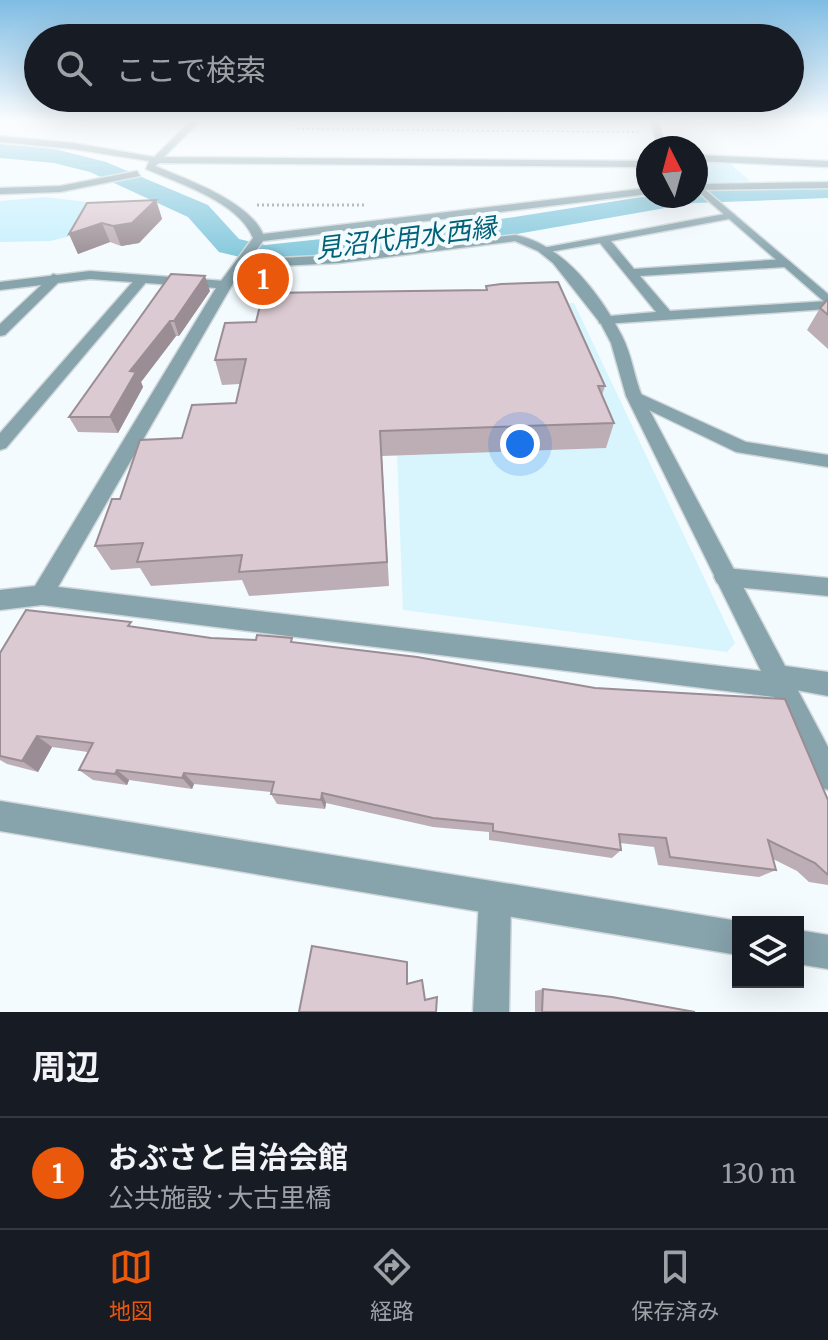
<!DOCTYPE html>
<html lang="ja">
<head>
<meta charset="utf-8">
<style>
  body { margin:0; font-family:Merriweather,"Noto Sans JP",serif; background:#242831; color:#f1f3f6 }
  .controls { position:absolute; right:24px; bottom:24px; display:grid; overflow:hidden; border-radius:0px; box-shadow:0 8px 32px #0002 }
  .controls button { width:72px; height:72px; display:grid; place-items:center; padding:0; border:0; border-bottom:2px solid #363941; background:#171b24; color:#f1f3f6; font:40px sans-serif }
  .compass { position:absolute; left:636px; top:136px; width:72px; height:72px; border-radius:50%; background:#171b24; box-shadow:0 8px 32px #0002; rotate:354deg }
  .you { position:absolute; left:520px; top:444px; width:28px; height:28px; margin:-20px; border:6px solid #fff; border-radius:50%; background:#1a73e8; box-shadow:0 0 0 12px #1a73e833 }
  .badge { display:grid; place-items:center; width:52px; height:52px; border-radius:50%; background:#ea580c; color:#fff; font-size:26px; font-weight:700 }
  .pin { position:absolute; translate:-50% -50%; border:4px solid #fff; box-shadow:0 2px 8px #0006 }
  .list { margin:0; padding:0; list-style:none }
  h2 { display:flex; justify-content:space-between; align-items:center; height:104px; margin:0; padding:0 32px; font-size:34px }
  h2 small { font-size:26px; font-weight:400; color:#9ea1a6 }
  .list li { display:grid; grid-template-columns:52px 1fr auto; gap:24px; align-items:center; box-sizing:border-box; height:112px; padding:0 32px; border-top:2px solid #363941 }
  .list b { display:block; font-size:30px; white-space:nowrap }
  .list p { margin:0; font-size:26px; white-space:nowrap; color:#9ea1a6 }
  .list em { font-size:26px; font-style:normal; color:#9ea1a6 }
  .icon { flex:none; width:44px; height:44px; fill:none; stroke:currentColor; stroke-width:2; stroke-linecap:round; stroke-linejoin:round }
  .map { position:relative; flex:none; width:828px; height:1012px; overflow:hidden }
  .search { position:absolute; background:#171b24; box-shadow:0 8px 32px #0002; left:24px; right:24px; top:24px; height:88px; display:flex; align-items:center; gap:20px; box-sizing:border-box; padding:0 28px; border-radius:44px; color:#9ea1a6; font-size:30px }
  .sheet { height:216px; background:#171b24 }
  nav { display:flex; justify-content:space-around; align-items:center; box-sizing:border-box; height:112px; border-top:2px solid #363941; background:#171b24; font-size:22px; color:#9ea1a6 }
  nav a { display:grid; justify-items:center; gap:4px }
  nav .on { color:#ea580c }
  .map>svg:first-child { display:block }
</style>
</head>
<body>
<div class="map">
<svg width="828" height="1012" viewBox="0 0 828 1012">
  <rect width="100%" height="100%" fill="#f3fbfe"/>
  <polygon fill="#d8f5fe" points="574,303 735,643 727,652 403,610 396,429 336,311"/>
  <g fill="#c6f0fd">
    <polygon points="696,161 727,161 750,181 705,183 696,175"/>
    <polygon points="44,197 97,203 71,236 50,241 0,242 0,201"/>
  </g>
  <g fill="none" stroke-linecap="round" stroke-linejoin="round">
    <polygon fill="#82c7dc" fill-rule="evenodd" points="0,144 55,149 106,162 208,205 239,239 265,245 482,222 648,196 696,196 696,188 828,182 828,198 694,203 482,240 265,263 219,252 188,217 90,172 54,163 0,158"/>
    <g stroke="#cfd7da" stroke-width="3">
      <g id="minor">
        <path d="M192 120H201L164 157 648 161V167L159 163 155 166C186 179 249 201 263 234L648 188V194L263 241 230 288 225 289 218 285 253 238C239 202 178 183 146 169L149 161 73 149 0 142V136L73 143 154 157Z"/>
        <polygon points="822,120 828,120 828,124"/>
        <polygon points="696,155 828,161 828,167 696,161"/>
        <polygon points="137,171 140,176 60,192 0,194 0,188 60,186"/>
        <polygon points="828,182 828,188 696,190 696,184"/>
        <polygon points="730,213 734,214 734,218 611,241 634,269 785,259 791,263 785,267 640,276 670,311 828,301 828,309 604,324 599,323 599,317 656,312 600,243 543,253 537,249"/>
        <polygon points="53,274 64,277 5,335 0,336 0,324"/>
        <polygon points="137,277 148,280 6,448 0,450 0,433"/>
        <polygon points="634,391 746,442 828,455 828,467 736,452 628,400 628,392"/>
        <polygon points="725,568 828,578 828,596 725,586 717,583 714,577 717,571"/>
        <polygon points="778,665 828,672 828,696 769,685 765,677 769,669"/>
        <polygon points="495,883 506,888 511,899 509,1012 473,1012 479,899 484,888"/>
      </g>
    </g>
    <g stroke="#cfd7da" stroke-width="3">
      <g id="tertiary">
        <polygon points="650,120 658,120 666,148 658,148"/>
        <polygon points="696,182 828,294 828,305 696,190"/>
        <path d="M515 235C562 243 601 295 622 336 632 355 634 377 642 396L828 747V790L818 786 774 697 42 605 0 610V590L35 586 216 288 90 279 0 290V282L90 271 225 281 232 285 58 587 761 671 626 396 611 343 601 324 553 263 538 251 515 241 339 263 240 268 234 264 240 260 339 255Z"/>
        <polygon points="0,801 738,921 738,955 0,831"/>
        <polygon points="798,930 828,935 828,969 798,964"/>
      </g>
    </g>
    <polyline stroke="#8c9396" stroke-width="2" stroke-dasharray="2 3" stroke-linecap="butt" points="298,120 295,127 299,129 638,132"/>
    <polyline stroke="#8c9396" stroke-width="3" stroke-dasharray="2 3" stroke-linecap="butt" points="257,205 367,205"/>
    <use href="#minor" fill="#87a3ac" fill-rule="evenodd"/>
    <use href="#tertiary" fill="#87a3ac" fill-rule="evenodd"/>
  </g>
  <g fill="#bdaeb5">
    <polygon points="156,200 162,219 139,243 121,246 110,242 78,254 69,234"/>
    <polygon points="171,274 210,291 179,336 176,336 141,382 143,387 118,433 78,432 69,417"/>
    <polygon points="486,286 605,386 602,395 614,423 606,448 382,456 389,586 249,596 242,580 151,586 140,568 111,570 95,546 120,499 182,438 236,403 240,384 222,385 215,360 256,322 486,290"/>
    <polygon points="828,299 828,349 807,330 820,308"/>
    <polygon points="135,627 211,638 293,642 828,800 828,885 809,882 797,871 773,859 776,870 759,877 658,865 654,847 620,843 621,850 612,858 489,840 489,832 433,827 326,803 325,809 277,804 271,794 271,792 194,784 192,789 129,780 127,785 93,780 79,770 88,752 52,747 38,772 7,764 0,760 0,653"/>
    <polygon points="543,989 695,1012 535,1012 535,991"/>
  </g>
  <g fill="#9a8d93">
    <polygon points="156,200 162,219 139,243 121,246 113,226"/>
    <polygon points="102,223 110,242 78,254 69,234"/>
    <polygon points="205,276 210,291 179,336 174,321"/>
    <polygon points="170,321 176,336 141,382 143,387 118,433 110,417 130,371"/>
    <polygon points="37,736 52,747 38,772 22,761"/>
    <polygon points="117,770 129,780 127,785 115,774"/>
    <polygon points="184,773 194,784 192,789 182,778"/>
    <polygon points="322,793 326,803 325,809 321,800"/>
  </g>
  <g fill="#dccad2" stroke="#9a8d93" stroke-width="2">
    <polygon points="156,200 132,223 113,226 102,223 69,234 87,203"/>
    <polygon points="171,274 205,276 174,321 170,321 130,371 136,372 110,417 69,417"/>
    <polygon points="558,282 605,386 598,386 614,423 380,431 387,562 239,572 242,555 137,562 143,543 95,546 112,499 120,499 140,440 182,438 192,405 236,403 246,359 215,360 225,323 256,322 263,293 487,290 486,286 501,284"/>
    <polygon points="828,299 828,315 820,308"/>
    <polygon points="26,610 131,622 128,626 211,638 256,640 257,635 292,638 291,642 417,657 595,688 785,699 828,800 828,875 815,863 768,840 776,870 670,857 666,838 619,834 621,850 493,831 493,824 433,818 322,793 321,800 271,794 274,782 184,773 182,778 117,770 115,774 79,770 93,743 37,736 22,761 0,756 0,653"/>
    <polygon points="312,946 407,962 407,984 422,980 425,1000 437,997 436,1012 299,1012"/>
    <polygon points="543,989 612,997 695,1012 542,1012"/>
  </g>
  <linearGradient id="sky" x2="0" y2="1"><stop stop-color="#7fbce3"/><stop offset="0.46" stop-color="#fafdff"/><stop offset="1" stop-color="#fafdff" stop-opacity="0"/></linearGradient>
  <rect width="828" height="262" fill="url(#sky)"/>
  <g text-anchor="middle" stroke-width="8" stroke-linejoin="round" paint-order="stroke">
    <g font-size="26" font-style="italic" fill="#006278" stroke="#f3fbfe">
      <text transform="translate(406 238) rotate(-7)" y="9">見沼代用水西縁</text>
    </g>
  </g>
</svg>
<div class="controls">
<button><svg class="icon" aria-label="layers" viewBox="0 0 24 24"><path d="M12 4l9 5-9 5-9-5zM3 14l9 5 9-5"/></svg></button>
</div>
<svg class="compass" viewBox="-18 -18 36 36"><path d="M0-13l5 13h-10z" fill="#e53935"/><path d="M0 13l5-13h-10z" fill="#9ea1a6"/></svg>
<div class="you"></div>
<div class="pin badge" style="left:263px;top:279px">1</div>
<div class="search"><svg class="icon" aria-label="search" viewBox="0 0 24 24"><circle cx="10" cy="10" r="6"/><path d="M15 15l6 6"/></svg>ここで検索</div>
</div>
<section class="sheet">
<h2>周辺<small></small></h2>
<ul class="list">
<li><span class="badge">1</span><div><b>おぶさと自治会館</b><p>公共施設 · 大古里橋</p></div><em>130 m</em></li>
</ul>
</section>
<nav>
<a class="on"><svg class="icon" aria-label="map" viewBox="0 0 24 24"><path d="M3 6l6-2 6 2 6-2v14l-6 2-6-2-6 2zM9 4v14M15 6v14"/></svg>地図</a>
<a><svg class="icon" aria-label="directions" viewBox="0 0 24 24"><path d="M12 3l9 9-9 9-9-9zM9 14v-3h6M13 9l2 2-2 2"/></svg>経路</a>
<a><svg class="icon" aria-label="saved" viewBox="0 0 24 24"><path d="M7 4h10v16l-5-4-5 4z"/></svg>保存済み</a>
</nav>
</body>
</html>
